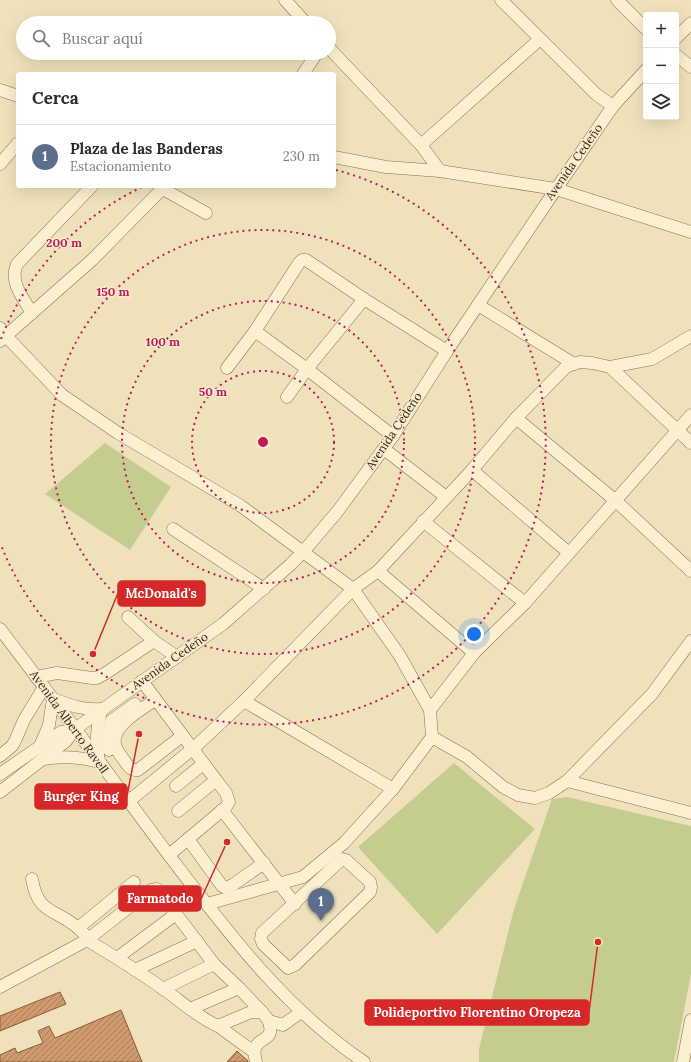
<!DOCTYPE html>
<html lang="es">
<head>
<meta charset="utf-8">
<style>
  body { margin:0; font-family:Lora,serif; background:#f7f7f7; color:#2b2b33 }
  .controls { position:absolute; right:12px; top:12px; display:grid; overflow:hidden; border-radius:4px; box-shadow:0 4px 16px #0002 }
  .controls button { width:36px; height:36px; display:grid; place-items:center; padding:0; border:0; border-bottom:1px solid #e1e1e2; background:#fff; color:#2b2b33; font:20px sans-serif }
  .you { position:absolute; left:474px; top:634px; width:14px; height:14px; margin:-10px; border:3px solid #fff; border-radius:50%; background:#1a73e8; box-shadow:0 0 0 6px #1a73e833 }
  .badge { display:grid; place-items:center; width:26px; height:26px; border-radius:50%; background:#992522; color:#fff; font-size:13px; font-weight:700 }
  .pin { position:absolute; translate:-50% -33px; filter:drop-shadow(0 1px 2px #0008) }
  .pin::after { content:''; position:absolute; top:21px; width:14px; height:12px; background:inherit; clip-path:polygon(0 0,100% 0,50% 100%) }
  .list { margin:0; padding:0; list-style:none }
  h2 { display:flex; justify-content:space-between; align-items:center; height:52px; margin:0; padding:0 16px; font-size:17px }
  h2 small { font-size:13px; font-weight:400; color:#7c7c81 }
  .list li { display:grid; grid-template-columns:26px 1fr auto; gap:12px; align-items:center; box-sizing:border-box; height:64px; padding:0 16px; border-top:1px solid #e1e1e2 }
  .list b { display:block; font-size:15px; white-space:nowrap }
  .list p { margin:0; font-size:13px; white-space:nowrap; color:#7c7c81 }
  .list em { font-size:13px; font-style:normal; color:#7c7c81 }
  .icon { flex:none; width:22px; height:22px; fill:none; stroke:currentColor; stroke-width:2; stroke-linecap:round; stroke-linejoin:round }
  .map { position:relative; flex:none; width:691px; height:1062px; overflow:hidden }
  .search { position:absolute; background:#fff; box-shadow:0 4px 16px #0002; left:16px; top:16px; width:320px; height:44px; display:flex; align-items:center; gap:10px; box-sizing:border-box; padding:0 14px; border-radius:22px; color:#7c7c81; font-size:15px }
  .panel { position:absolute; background:#fff; box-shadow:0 4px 16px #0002; left:16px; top:72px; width:320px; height:116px; border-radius:4px }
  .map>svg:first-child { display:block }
</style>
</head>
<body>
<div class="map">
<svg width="691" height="1062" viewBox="0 0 691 1062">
  <defs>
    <pattern id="building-hatch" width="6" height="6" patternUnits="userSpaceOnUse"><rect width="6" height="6" fill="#d09a6f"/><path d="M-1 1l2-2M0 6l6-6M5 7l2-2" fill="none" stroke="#aa7e5a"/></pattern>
  </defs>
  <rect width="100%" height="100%" fill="#efe2bb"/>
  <g fill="#c4cd8f">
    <polygon points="105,443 171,487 130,550 45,494"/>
    <polygon points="454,763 535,829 437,934 358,847"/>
    <polygon points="567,797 691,826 691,974 674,1062 479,1062 479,1049 514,909 552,799"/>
  </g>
  <g fill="url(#building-hatch)" stroke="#875b39">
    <polygon points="60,992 66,1004 0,1031 0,1016"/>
    <polygon points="121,1010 142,1062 0,1062 0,1055 15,1048 17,1053 43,1043 38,1031 49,1026 55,1038"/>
    <polygon points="237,1051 248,1061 248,1062 227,1062"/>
  </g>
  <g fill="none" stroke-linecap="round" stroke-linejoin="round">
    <g stroke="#877154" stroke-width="13">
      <g id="minor">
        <polyline points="285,0 306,23"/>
        <polyline points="501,0 597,95 613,106"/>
        <polyline points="617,0 646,29"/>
        <polyline points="676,38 691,23"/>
        <polyline points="329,48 421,145 440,171"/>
        <polyline points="676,55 691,67"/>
        <polyline points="303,74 317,53"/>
        <polyline points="0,90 18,96"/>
        <polyline points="421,145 540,39"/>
        <polyline points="334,157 386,167 440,171 556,189 691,232"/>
        <polyline points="0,164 18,143"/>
        <polyline points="163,189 206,213"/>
        <polyline points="478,305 574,364"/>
        <path d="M32 313C23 298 9 282 17 264L92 186"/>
        <polyline points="0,328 6,336 62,395 118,433 241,506 353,589 400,656 430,710"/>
        <polyline points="255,331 307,369 393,436"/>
        <polyline points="0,341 92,260 165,186"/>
        <polyline points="610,367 691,443"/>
        <polyline points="227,368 255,331 299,263 302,260 306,260 364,299 447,351"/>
        <polyline points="287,397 307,369 364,299"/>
        <polyline points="516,418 616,501 691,571"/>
        <polyline points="384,449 446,497"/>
        <polyline points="472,470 569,553"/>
        <polyline points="423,521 525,603"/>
        <polyline points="173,529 264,589"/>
        <polyline points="378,571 474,653"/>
        <path d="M0 629C57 703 112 779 168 854 226 930 283 1007 364 1062"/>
        <polyline points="154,641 177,657"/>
        <polyline points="36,677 57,673 92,678 97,678 106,673 154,641 128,617"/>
        <polyline points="142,681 216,780"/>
        <path d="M155 700C143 708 111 726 115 744 116 750 121 756 124 760 128 766 131 771 138 770L182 736"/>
        <polyline points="244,701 393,789"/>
        <polyline points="432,737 467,757 503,787 518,795 535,798 549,793 567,781 652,694 691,641"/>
        <path d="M40 746 49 725 53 699C72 706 83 710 102 709 96 728 96 741 99 762 80 757 62 756 43 759"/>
        <polyline points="109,750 107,736 111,721 135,704"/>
        <polyline points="0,756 12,746 15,741 24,720 44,687"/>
        <polyline points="0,774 61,732 75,729 223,624 290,565 303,552 337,512 393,436 447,351 556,189 613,106 646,70"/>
        <polyline points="567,781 691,813"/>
        <polyline points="176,786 203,764"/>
        <polyline points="0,792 66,741 75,729"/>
        <polyline points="129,801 196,746 244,701 353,589 378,571 472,470 516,418 566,367 574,364 580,362 592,363 610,367 652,359 691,336"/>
        <polyline points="222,810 295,904"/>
        <polyline points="188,839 222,886 226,888 234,884 264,863"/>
        <polyline points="169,855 226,807 229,802 226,793 216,780 178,811"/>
        <polygon points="342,859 346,860 370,882 371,887 370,892 295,965 288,968 263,944 261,939 262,933"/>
        <path d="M32 879C38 915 55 908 78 928 81 930 84 934 87 937V940L151 890 157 889 214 964 239 988 190 1009"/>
        <polyline points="207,904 303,877 344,843 393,789 432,737 430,710 474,653 525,603 691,415"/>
        <polyline points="78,928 134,882"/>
        <polyline points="117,958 176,914"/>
        <polyline points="135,970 197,941"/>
        <path d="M0 987 87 940C112 955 138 971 162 988 181 1001 197 1017 218 1026L251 1012H262L269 1021 283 1025 301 1012"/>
        <polyline points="239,988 262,1012"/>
        <polyline points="163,989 214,964"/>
        <polyline points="218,1026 254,1052"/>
        <path d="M256 1062C255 1058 254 1053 255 1049 259 1035 275 1043 269 1021"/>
        <polyline points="683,1062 691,1020"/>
      </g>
    </g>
    <use href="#minor" stroke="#faefce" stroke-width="12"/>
  </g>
  <g fill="none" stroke="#c2185b" stroke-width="2" stroke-dasharray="2 4">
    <circle cx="263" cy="442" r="71"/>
    <circle cx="263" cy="442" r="141"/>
    <circle cx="263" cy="442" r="212"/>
    <path d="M1 339A282 282 0 0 1 144 186M336 170A282 282 0 1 1 1 545"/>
  </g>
  <g text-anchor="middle" stroke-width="3" stroke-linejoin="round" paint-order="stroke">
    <g font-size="12" fill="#35281a" stroke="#f7ebcb">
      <text transform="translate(574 162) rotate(-55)" y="4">Avenida Cedeño</text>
      <text transform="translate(394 431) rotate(-56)" y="4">Avenida Cedeño</text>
      <text transform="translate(170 661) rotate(-35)" y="4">Avenida Cedeño</text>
      <text transform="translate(69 722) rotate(54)" y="4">Avenida Alberto Ravell</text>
    </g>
  </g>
  <circle cx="263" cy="442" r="6" fill="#c2185b" stroke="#f7ebcb" stroke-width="2"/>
  <g font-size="12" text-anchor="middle" font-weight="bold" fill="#c2185b" stroke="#f7ebcb" stroke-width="3" stroke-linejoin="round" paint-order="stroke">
    <text x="64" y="247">200 m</text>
    <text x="113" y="296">150 m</text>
    <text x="163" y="346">100 m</text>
    <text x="213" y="396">50 m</text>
  </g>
  <path fill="none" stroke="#d62828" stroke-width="1.5" d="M93 654L118 593M139 734L127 796M227 842L201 899M598 942L589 1012"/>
  <g fill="#d62828" stroke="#f7ebcb" stroke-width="1.5">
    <circle cx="93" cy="654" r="4"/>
    <circle cx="139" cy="734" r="4"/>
    <circle cx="227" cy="842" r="4"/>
    <circle cx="598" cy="942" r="4"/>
  </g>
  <g fill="#d62828" stroke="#d62828" stroke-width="1.5">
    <rect x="118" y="581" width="87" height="25" rx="4"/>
    <rect x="35" y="784" width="92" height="25" rx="4"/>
    <rect x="119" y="886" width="82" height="25" rx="4"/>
    <rect x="365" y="1000" width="224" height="25" rx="4"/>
  </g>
  <g font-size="13" text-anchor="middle" font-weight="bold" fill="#fff">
    <text x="161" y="598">McDonald's</text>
    <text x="81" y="801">Burger King</text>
    <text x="160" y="903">Farmatodo</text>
    <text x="477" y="1017">Polideportivo Florentino Oropeza</text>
  </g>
</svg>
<div class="controls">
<button>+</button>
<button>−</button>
<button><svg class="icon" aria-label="layers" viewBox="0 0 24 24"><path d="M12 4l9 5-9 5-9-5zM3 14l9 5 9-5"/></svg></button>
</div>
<div class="you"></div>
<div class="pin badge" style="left:321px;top:921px;background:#5c6f8a">1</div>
<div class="search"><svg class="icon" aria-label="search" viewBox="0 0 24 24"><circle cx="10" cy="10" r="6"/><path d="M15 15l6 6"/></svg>Buscar aquí</div>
<section class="panel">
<h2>Cerca<small></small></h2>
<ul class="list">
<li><span class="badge" style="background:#5c6f8a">1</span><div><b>Plaza de las Banderas</b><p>Estacionamiento</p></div><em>230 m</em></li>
</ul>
</section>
</div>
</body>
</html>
